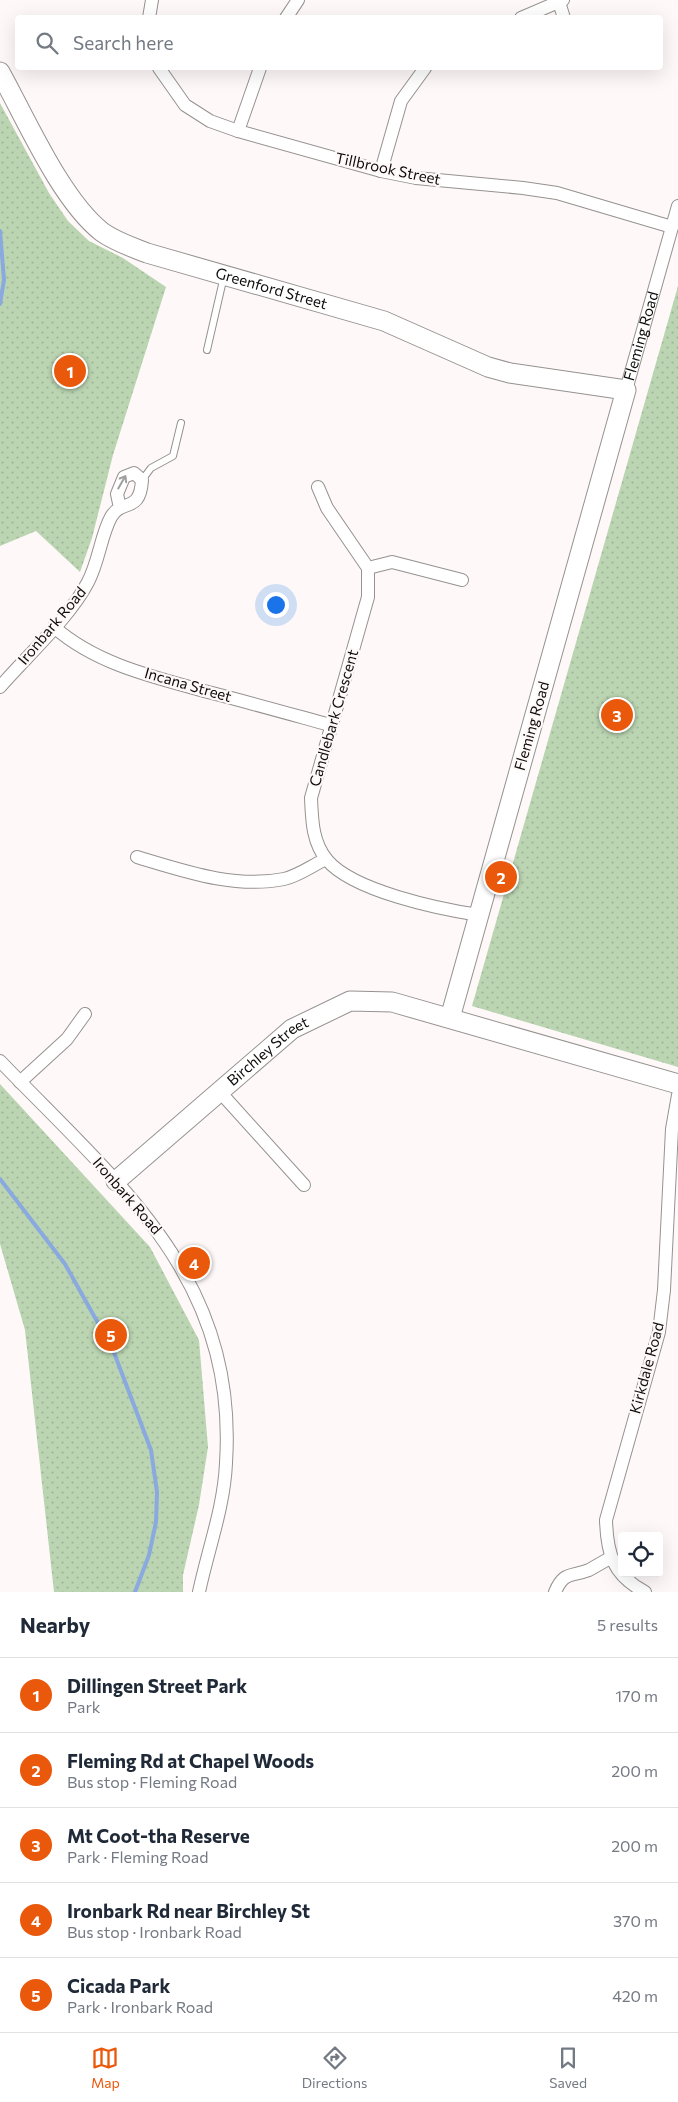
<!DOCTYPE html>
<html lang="en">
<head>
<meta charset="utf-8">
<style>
  body { margin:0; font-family:Commissioner,sans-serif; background:#f2f2f3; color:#1f2937 }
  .controls { position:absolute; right:15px; bottom:15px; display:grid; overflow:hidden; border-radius:5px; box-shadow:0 5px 20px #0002 }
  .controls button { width:45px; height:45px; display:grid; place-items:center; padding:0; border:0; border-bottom:1px solid #e0e1e3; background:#fff; color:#1f2937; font:25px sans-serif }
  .you { position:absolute; left:275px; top:604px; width:18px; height:18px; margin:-12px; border:4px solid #fff; border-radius:50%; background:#1a73e8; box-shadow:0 0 0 8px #1a73e833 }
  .badge { display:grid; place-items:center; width:32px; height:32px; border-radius:50%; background:#ea580c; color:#fff; font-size:16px; font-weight:700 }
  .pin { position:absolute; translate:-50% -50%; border:2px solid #fff; box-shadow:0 1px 5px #0006 }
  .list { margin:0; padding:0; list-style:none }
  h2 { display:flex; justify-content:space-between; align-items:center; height:65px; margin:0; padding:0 20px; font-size:21px }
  h2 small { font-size:16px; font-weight:400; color:#747a83 }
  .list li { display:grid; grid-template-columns:32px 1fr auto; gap:15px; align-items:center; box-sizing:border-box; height:75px; padding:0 20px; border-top:1px solid #e0e1e3 }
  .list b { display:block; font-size:19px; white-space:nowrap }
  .list p { margin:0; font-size:16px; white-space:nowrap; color:#747a83 }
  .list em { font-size:16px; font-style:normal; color:#747a83 }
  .icon { flex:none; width:28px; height:28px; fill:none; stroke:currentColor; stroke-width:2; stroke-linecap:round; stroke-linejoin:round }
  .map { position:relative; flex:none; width:678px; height:1592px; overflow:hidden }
  .search { position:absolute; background:#fff; box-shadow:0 5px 20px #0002; left:15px; right:15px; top:15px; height:55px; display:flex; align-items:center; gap:12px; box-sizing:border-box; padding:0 18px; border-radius:5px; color:#747a83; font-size:19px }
  .sheet { height:440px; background:#fff }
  nav { display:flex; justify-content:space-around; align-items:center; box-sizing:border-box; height:70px; border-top:1px solid #e0e1e3; background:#fff; font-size:14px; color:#747a83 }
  nav a { display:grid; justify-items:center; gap:2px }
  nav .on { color:#ea580c }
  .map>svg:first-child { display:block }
</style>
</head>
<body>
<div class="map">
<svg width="678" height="1592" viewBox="0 0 678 1592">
  <defs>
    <pattern id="park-dots" width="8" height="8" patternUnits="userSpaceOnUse" patternTransform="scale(1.25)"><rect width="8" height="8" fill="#bbd5b2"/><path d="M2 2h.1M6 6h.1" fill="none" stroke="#a0b698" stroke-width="1.8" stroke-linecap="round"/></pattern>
  </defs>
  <rect width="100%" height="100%" fill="#fef9f8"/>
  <g fill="url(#park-dots)">
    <polygon points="0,103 49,193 68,221 89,241 123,258 166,287 113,455 92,538 80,572 36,531 0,546"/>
    <polygon points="678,286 678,1067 472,1006"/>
    <polygon points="0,1084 150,1247 199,1340 208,1447 199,1505 183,1575 183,1592 54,1592 25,1330 0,1244"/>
  </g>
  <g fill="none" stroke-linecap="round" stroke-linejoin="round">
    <g stroke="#8aa9de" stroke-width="4">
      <polyline points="0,231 4,280 0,304"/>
      <polyline points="0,1179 65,1264 113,1350 151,1450 157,1492 156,1522 149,1555 135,1592"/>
    </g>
    <g stroke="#959290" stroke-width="8">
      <g id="lane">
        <polyline points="207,350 224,276"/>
        <polyline points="142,480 151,468 173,456 181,423"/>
      </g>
    </g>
    <g stroke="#959290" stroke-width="14">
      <g id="street">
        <polyline points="559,2 564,18"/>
        <polyline points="149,18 152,0"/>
        <polyline points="286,18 298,0"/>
        <polyline points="521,18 563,0"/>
        <polyline points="159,68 185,105 210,121 238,131 381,171 416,178 523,188 557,193 672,227"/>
        <polyline points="238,131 260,68"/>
        <polyline points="381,171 401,101 425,68"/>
        <path id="s1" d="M626 390 678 206"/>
        <polyline points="318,487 327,508 368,568"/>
        <path d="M462 580 392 562 368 568V597L311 798C312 819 312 842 327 860 353 891 439 909 479 915"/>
        <path d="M54 627C97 665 157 678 212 693 251 703 290 714 330 725"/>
        <path d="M0 687C27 656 70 617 88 582 99 561 101 535 111 517 122 498 140 514 142 480L134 473 124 477 117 494 120 508"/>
        <path d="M137 857C184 871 235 889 284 879 298 876 313 865 326 859"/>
        <path d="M0 1061C117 1183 238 1276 226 1463 224 1508 208 1549 199 1592"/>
        <polyline points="20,1082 67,1039 85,1014"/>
        <polyline points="220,1092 304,1185"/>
        <path d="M555 1592C564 1571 571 1577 589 1570 596 1566 603 1562 610 1558"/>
        <path d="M645 1592C613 1575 607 1554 606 1520L659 1332 664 1290 672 1129 678 1095"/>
      </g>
    </g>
    <g stroke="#959290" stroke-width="21">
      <g id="secondary">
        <path id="s2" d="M0 72C26 119 61 200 102 232 116 242 132 247 147 253L384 321 488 367 510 373 626 390 450 1018"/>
        <path id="s3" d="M116 1181 292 1029 350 1001 392 1002 678 1084"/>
      </g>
    </g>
    <use href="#lane" stroke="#fff" stroke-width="6"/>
    <use href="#street" stroke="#fff" stroke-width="12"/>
    <use href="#secondary" stroke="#fff" stroke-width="19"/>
  </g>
  <defs><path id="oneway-shaft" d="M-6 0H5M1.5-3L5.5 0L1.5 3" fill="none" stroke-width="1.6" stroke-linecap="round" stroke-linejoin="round" transform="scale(1.25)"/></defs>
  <use stroke="#9f9e9e" href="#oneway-shaft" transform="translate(122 482) rotate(-60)"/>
  <g text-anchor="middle" stroke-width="4.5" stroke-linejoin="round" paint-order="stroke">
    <g font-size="15" fill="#0e0d0c" stroke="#fef9f8">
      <text transform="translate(388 169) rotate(12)" y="5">Tillbrook Street</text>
      <text dy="5" stroke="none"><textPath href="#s2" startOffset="370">Greenford Street</textPath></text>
      <text dy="5" stroke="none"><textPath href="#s1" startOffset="56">Fleming Road</textPath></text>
      <text transform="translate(52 626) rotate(-50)" y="5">Ironbark Road</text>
      <text transform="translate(188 685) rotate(16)" y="5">Incana Street</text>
      <text transform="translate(334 718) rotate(-74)" y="5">Candlebark Crescent</text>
      <text transform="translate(532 726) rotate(-74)" y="5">Fleming Road</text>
      <text dy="5" stroke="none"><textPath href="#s3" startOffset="200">Birchley Street</textPath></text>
      <text transform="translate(127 1196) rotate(49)" y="5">Ironbark Road</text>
      <text transform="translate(647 1368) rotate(-75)" y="5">Kirkdale Road</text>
    </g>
  </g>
</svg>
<div class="controls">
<button><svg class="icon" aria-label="locate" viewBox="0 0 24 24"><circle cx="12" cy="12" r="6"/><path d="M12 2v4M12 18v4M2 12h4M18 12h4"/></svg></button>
</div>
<div class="you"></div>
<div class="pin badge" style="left:70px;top:371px">1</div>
<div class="pin badge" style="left:501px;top:877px">2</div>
<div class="pin badge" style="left:617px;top:715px">3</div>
<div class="pin badge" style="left:194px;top:1263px">4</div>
<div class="pin badge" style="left:111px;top:1335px">5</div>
<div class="search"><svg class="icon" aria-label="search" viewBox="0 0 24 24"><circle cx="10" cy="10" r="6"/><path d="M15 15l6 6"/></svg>Search here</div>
</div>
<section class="sheet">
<h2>Nearby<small>5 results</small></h2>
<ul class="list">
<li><span class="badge">1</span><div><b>Dillingen Street Park</b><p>Park</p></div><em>170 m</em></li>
<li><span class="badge">2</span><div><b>Fleming Rd at Chapel Woods</b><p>Bus stop · Fleming Road</p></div><em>200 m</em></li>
<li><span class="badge">3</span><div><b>Mt Coot-tha Reserve</b><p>Park · Fleming Road</p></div><em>200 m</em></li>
<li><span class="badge">4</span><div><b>Ironbark Rd near Birchley St</b><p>Bus stop · Ironbark Road</p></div><em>370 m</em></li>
<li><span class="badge">5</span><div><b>Cicada Park</b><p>Park · Ironbark Road</p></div><em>420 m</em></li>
</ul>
</section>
<nav>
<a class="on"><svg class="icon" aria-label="map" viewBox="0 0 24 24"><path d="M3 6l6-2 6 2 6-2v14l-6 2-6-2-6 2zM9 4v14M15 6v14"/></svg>Map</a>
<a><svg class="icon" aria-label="directions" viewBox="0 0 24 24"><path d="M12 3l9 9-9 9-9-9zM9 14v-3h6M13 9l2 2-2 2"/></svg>Directions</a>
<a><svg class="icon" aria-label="saved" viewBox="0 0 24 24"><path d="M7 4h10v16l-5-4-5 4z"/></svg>Saved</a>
</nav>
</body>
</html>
